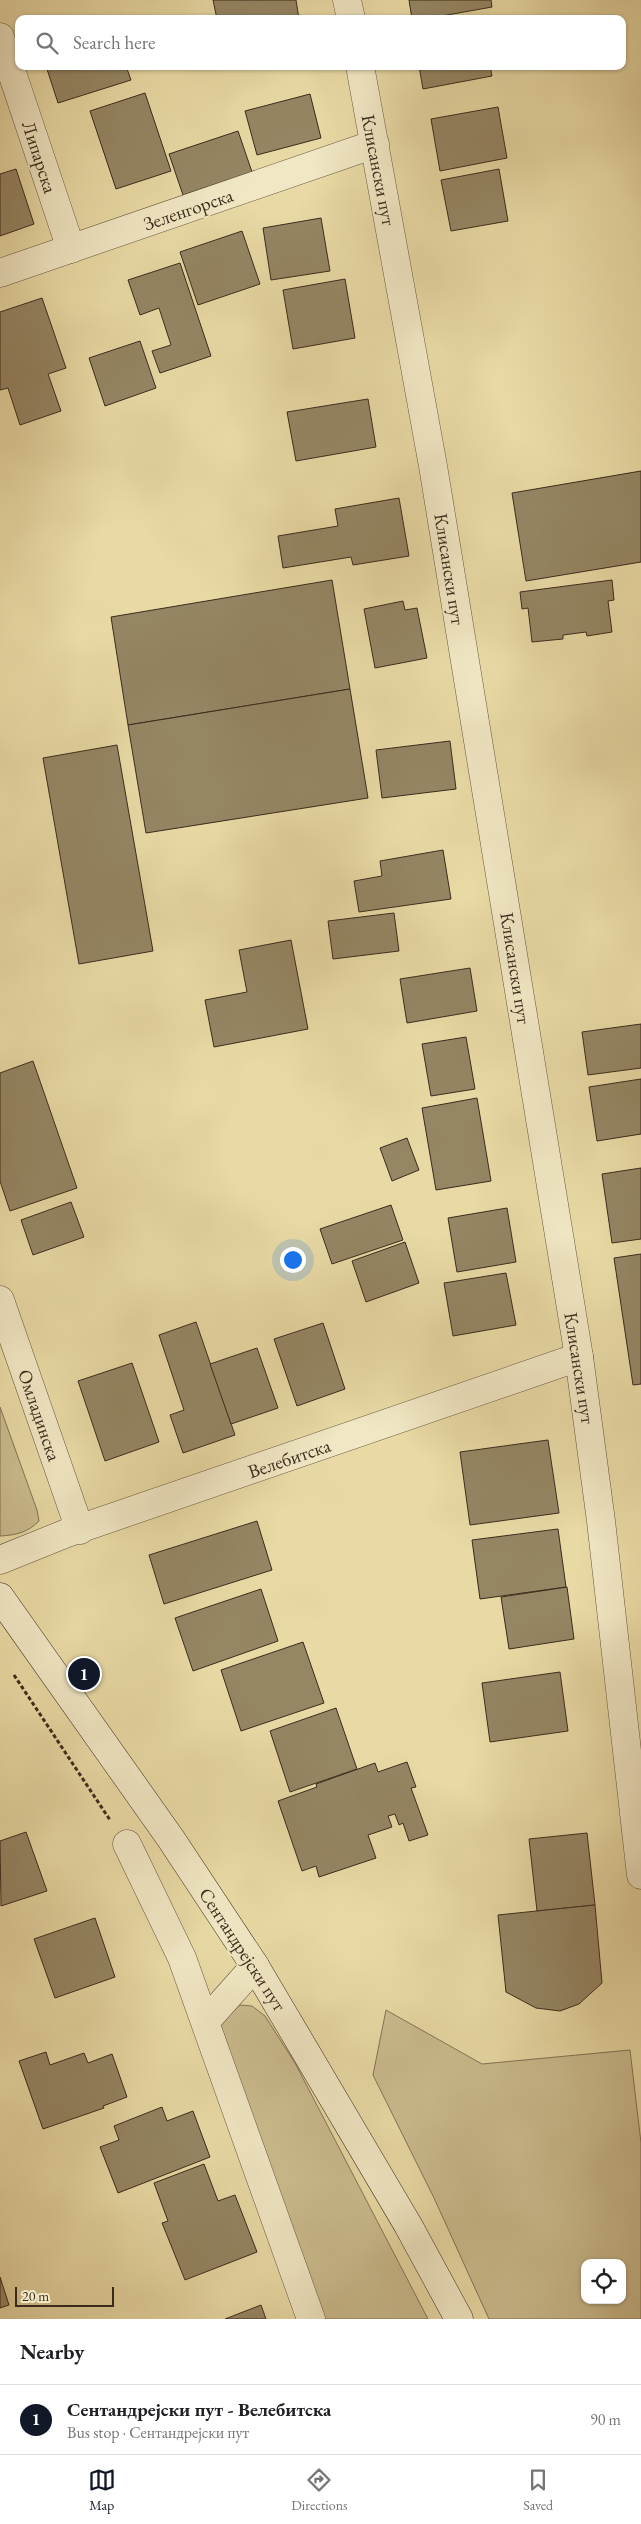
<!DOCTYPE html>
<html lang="en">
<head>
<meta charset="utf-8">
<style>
  body { margin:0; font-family:"EB Garamond",serif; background:#f2f2f2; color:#202124 }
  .controls { position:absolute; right:15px; bottom:15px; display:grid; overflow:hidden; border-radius:10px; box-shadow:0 1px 4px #0004 }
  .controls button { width:45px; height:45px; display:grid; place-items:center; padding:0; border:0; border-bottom:1px solid #e0e0e0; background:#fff; color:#202124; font:25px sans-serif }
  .scale { position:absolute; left:15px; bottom:12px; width:99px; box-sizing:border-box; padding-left:5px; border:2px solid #3a2b1d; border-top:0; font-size:14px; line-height:18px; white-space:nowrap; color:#3a2b1d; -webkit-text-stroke:4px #f1e7c4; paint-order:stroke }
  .you { position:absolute; left:292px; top:1259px; width:18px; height:18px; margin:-12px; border:4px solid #fff; border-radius:50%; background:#1a73e8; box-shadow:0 0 0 8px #1a73e833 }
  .badge { display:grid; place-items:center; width:32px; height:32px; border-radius:50%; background:#111827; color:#fff; font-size:16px; font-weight:700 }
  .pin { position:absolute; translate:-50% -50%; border:2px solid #fff; box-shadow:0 1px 5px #0006 }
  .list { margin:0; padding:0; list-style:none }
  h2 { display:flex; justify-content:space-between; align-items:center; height:65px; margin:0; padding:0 20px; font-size:21px }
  h2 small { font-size:16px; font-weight:400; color:#757577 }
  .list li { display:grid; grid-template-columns:32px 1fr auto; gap:15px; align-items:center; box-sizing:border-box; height:70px; padding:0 20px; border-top:1px solid #e0e0e0 }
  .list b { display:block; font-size:19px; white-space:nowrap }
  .list p { margin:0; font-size:16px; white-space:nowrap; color:#757577 }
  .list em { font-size:16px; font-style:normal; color:#757577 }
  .icon { flex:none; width:28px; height:28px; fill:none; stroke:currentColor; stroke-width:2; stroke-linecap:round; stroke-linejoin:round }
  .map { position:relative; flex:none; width:641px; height:2319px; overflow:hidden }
  .search { position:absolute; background:#fff; box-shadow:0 1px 4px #0004; left:15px; right:15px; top:15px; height:55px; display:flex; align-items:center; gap:12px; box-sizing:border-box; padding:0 18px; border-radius:10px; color:#757577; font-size:19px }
  .sheet { height:135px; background:#fff }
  nav { display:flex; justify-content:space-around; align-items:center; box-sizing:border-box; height:70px; border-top:1px solid #e0e0e0; background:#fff; font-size:14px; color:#757577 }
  nav a { display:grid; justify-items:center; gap:2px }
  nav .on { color:#111827 }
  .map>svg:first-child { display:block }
</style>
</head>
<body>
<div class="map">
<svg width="641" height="2319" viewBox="0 0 641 2319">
  <rect width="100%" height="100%" fill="#e9daa5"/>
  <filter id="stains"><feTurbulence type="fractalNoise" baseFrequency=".004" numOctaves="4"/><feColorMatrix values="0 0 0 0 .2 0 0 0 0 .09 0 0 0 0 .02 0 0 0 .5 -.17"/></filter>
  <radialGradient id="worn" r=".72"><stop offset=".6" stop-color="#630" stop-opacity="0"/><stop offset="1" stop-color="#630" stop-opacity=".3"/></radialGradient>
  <g fill="#cbbc8e" stroke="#827456" fill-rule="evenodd">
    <path d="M0 1407 37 1510 39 1521C27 1533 16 1535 0 1536Z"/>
    <polygon points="240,2005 252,2006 265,2016 295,2063 428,2319 323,2319 217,2032 227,2016"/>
    <path d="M386 2010 482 2064 630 2050 641 2143V2319H489L434 2198 373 2075ZM585 2263H622V2300H585Z"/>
  </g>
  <g fill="#958664" stroke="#3a2b1d">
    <polygon points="213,0 296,0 299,19 217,19"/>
    <polygon points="409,0 491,0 492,7 425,19 412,19"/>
    <polygon points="46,66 126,66 131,80 58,103"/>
    <polygon points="419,66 490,66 492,76 423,89"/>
    <polygon points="145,93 171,171 116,189 90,111"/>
    <polygon points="310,94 321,138 257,155 245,111"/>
    <polygon points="498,107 507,158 440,171 431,119"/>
    <polygon points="238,131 252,172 183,195 169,154"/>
    <polygon points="16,169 34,224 0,236 0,174"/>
    <polygon points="499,169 508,221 451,231 441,180"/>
    <polygon points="321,218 330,271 271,280 263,228"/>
    <polygon points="242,231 260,284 198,305 180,252"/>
    <polygon points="180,263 211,356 160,373 152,351 171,345 159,308 140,315 128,280"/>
    <polygon points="345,279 355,338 293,349 283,290"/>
    <polygon points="42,298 66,368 48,374 61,411 20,425 8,388 0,390 0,312"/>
    <polygon points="140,341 156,388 105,406 89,358"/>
    <polygon points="368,399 376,447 296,461 287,412"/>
    <polygon points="641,471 641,562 526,581 512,493"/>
    <polygon points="399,498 409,556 353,565 351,557 283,568 278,536 338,526 335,509"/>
    <polygon points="332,580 350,689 128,725 111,617"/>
    <polygon points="612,580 614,600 608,601 612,632 587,636 586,632 563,635 563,639 532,642 528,608 522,609 520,592"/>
    <polygon points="403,601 405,610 417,608 427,658 375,668 364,609"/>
    <polygon points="350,689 368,798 146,833 128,725"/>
    <polygon points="450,741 456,789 382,798 376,750"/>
    <polygon points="117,745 153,951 79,964 43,758"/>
    <polygon points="443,850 451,899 359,912 354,881 382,876 380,861"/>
    <polygon points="394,913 399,951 333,959 328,921"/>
    <polygon points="291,940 308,1029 214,1047 205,1000 247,992 239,950"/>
    <polygon points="470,968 477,1011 407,1023 400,979"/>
    <polygon points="641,1024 641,1068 588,1075 582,1032"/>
    <polygon points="466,1037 475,1089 431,1096 422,1044"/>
    <polygon points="33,1061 77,1188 10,1211 0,1181 0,1073"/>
    <polygon points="641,1079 641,1134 597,1141 589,1087"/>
    <polygon points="477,1098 491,1181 436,1190 422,1108"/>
    <polygon points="407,1138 419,1170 392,1181 380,1148"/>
    <polygon points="641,1168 641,1239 612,1243 602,1174"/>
    <polygon points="71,1202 84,1237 33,1255 21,1220"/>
    <polygon points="391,1205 403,1240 332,1264 320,1229"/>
    <polygon points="507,1208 516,1262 457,1272 448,1218"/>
    <polygon points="405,1242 419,1283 366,1302 352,1261"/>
    <polygon points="641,1254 641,1384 633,1385 614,1258"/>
    <polygon points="506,1273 516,1325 453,1336 444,1283"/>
    <polygon points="196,1322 235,1435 183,1453 170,1415 184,1410 159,1335"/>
    <polygon points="323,1323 345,1389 297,1406 274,1339"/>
    <polygon points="257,1348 278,1408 231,1424 210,1364"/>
    <polygon points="132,1363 159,1442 105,1461 78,1381"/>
    <polygon points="548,1440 559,1513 470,1525 460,1452"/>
    <polygon points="257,1521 272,1570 164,1604 149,1555"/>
    <polygon points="558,1529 566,1587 480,1599 472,1540"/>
    <polygon points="567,1587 574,1639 509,1649 501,1597"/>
    <polygon points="261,1589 278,1641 193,1671 175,1618"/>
    <polygon points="303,1642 324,1703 241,1731 221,1670"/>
    <polygon points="560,1672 568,1731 490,1742 482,1683"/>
    <polygon points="336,1708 357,1769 290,1792 270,1731"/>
    <polygon points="407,1762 416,1787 411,1788 428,1835 409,1841 403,1823 399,1825 395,1814 388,1816 392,1827 368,1835 376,1858 319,1877 316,1866 302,1871 278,1801 317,1787 316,1784 375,1763 378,1772"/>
    <polygon points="26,1832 47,1891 1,1906 0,1841"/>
    <polygon points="587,1833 595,1905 537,1911 529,1839"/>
    <polygon points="595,1905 602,1983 579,2004 560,2011 536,2008 506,1992 498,1915"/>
    <polygon points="95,1918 115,1977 55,1998 34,1939"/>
    <polygon points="46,2052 50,2065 84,2053 88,2063 112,2054 127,2097 103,2106 104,2108 43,2129 19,2061"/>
    <polygon points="162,2107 167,2121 193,2111 210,2157 118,2193 100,2147 119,2140 114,2126"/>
    <polygon points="204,2164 218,2201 235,2195 257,2252 185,2280 162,2223 168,2221 154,2183"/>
    <polygon points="0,2277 9,2305 0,2308"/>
    <polygon points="261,2305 266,2319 225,2319"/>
  </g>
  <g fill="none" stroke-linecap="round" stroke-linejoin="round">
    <g stroke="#66573f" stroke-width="29">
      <g id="street">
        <polyline points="347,0 351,19"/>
        <polyline points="0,37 71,249"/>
        <polyline points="360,66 433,466 579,1357 601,1521 641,1875"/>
        <polyline points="0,273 375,144"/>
        <polyline points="0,1300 80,1530"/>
        <polyline points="0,1560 67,1533 579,1357"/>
        <polyline points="127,1844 182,1958 311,2319"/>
        <polyline points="206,2021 255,1966"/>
      </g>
    </g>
    <g stroke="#3a2b1d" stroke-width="29">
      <polyline id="secondary" points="0,1597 171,1839 255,1966 408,2225 459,2319"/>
    </g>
    <polyline stroke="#3a2b1d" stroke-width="3" stroke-dasharray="4 2.5" stroke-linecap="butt" points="14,1675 110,1820"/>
    <use href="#street" stroke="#f1e7c4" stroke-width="28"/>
    <use href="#secondary" stroke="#f1e7c4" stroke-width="28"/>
  </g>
  <g text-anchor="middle" stroke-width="4" stroke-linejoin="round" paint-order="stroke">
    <g font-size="19" fill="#3a2b1d" stroke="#f1e7c4">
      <text transform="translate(40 157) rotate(72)" y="7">Липарска</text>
      <text transform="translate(379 170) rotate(79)" y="7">Клисански пут</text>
      <text transform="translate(188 209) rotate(-19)" y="7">Зеленгорска</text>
      <text transform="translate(450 569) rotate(81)" y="7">Клисански пут</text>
      <text transform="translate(516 968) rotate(81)" y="7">Клисански пут</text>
      <text transform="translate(580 1368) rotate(81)" y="7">Клисански пут</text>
      <text transform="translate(40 1415) rotate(71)" y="7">Омладинска</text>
      <text transform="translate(289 1458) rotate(-19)" y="7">Велебитска</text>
      <text transform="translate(243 1949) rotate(57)" y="7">Сентандрејски пут</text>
    </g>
  </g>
  <rect width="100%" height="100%" filter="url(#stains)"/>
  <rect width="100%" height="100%" fill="url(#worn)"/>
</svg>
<div class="controls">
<button><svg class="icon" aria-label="locate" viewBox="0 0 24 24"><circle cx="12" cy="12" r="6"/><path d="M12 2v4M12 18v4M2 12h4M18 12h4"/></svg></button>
</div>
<div class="scale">20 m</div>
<div class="you"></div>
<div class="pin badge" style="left:84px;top:1674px">1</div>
<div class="search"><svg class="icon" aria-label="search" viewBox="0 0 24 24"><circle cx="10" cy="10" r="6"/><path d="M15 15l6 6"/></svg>Search here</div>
</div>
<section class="sheet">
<h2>Nearby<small></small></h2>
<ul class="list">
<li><span class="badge">1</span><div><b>Сентандрејски пут - Велебитска</b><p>Bus stop · Сентандрејски пут</p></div><em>90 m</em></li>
</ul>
</section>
<nav>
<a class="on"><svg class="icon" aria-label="map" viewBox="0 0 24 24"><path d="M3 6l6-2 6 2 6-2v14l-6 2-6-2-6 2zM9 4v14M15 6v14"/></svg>Map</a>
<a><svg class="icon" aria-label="directions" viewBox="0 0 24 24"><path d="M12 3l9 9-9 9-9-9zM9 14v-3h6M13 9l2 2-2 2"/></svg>Directions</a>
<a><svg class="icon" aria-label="saved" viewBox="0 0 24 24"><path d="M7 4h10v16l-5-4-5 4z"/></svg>Saved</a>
</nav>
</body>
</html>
